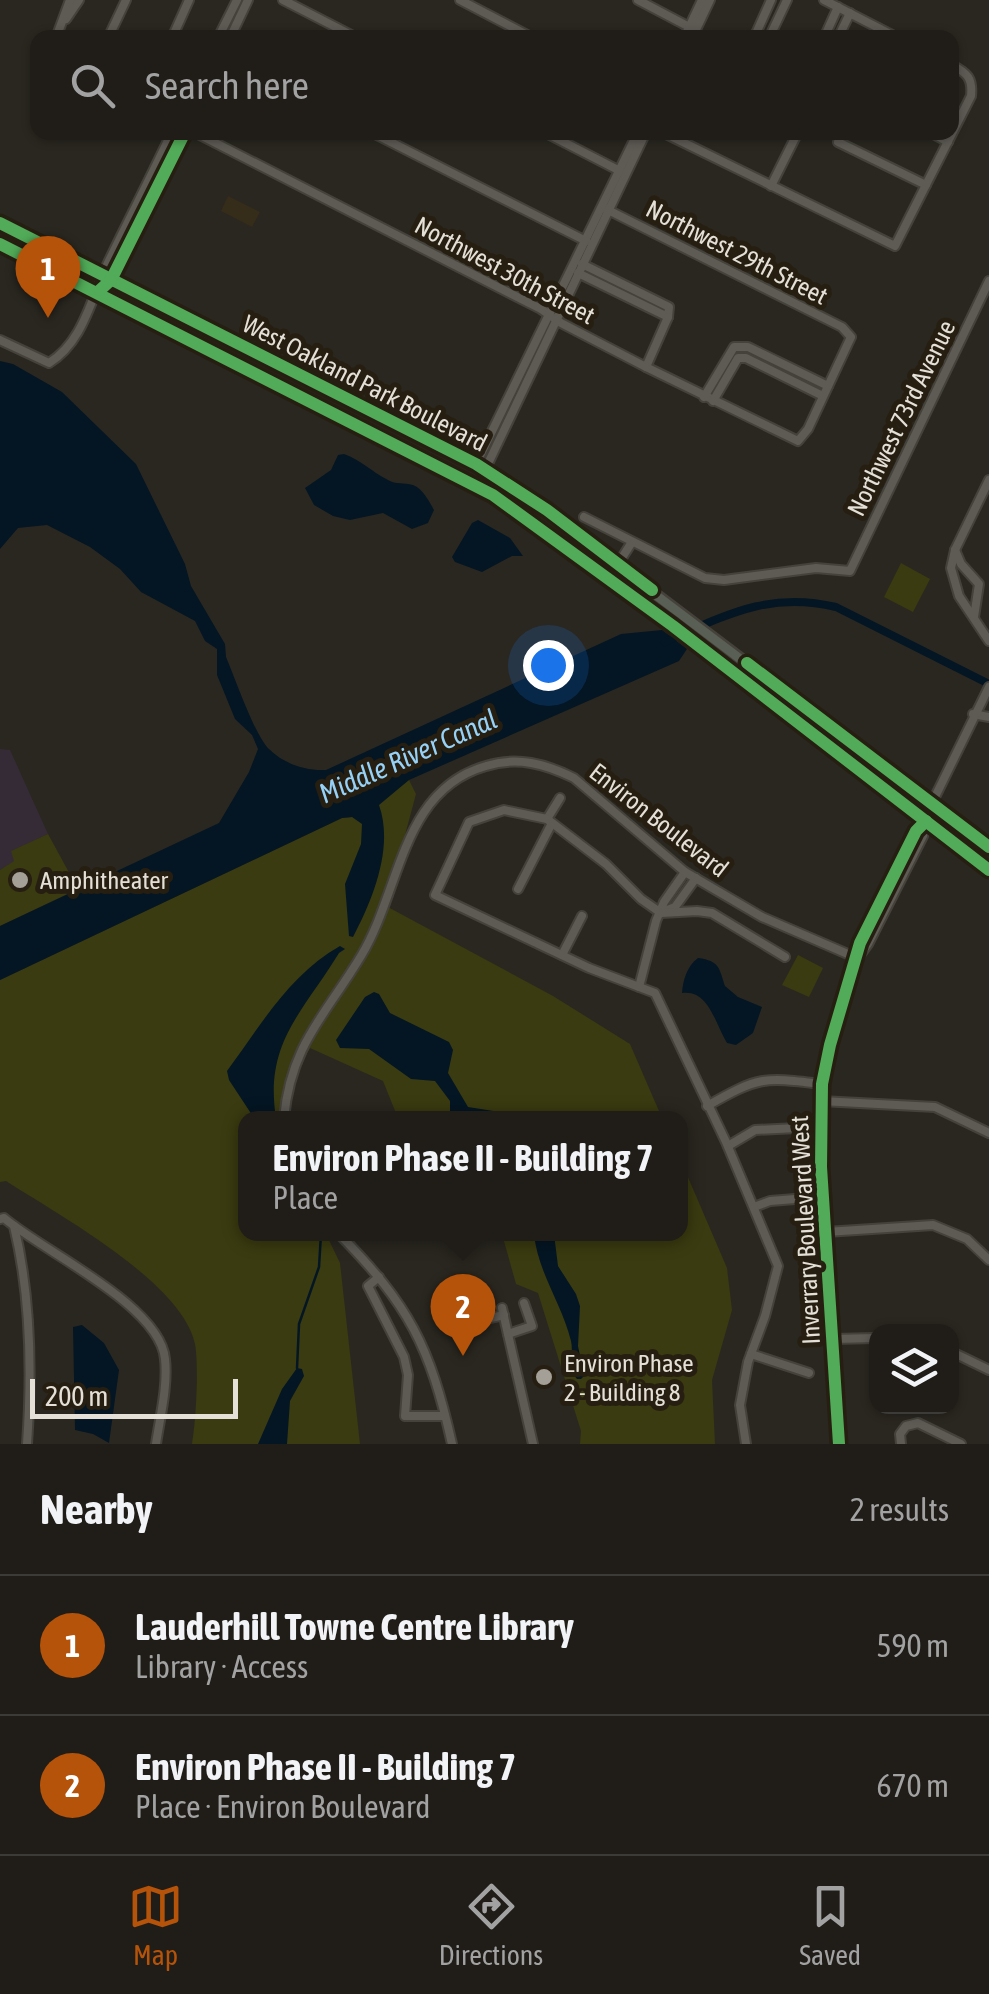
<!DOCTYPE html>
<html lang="en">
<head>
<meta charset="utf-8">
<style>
  body { margin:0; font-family:"Asap Condensed",sans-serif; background:#282621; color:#f1f3f6 }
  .controls { position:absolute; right:30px; bottom:30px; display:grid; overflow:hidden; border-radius:20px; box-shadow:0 2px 8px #0004 }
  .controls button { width:90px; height:90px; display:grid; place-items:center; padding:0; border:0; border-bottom:2px solid #3d3b37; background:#201d18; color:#f1f3f6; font:50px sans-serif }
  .scale { position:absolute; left:30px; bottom:25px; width:208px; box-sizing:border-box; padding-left:10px; border:5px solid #e5e0d7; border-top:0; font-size:28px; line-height:35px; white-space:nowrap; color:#e5e0d7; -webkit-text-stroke:8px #261f11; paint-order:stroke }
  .you { position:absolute; left:548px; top:665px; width:35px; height:35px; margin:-25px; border:8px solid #fff; border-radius:50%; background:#1a73e8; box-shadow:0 0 0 15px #1a73e833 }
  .badge { display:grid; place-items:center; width:65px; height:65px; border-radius:50%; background:#b45309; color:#fff; font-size:32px; font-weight:700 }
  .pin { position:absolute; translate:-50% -82px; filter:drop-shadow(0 2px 5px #0008) }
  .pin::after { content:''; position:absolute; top:52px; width:35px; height:30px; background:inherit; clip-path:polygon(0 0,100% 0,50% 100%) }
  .popup { position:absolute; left:238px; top:1111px; width:450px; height:130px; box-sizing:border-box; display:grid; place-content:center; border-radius:20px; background:#201d18; filter:drop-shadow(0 2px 8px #0005); font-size:32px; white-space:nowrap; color:#a2a2a2 }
  .popup b { font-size:38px; color:#f1f3f6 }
  .popup::after { content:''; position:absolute; left:50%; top:100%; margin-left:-20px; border:20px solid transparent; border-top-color:#201d18 }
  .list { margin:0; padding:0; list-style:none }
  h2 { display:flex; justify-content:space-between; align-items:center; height:130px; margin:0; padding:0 40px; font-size:42px }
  h2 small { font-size:32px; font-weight:400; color:#a2a2a2 }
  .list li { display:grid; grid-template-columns:65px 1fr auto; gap:30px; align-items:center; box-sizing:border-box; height:140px; padding:0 40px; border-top:2px solid #3d3b37 }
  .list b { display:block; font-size:38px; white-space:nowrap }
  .list p { margin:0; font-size:32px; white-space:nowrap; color:#a2a2a2 }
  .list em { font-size:32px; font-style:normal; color:#a2a2a2 }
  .icon { flex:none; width:55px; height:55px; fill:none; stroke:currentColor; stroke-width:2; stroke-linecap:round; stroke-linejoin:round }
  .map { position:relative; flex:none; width:989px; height:1444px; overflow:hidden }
  .search { position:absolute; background:#201d18; box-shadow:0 2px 8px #0004; left:30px; right:30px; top:30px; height:110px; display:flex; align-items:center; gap:25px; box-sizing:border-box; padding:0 35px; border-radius:20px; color:#a2a2a2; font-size:38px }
  .sheet { height:410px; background:#201d18 }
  nav { display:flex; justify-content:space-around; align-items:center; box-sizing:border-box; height:140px; border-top:2px solid #3d3b37; background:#201d18; font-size:28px; color:#a2a2a2 }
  nav a { display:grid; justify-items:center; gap:5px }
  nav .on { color:#b45309 }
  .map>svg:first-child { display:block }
</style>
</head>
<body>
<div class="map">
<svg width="989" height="1444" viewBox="0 0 989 1444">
  <rect width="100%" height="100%" fill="#2a2720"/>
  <polygon fill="#352b36" points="0,749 10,750 48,834 12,851 15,861 0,870"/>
  <polygon fill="#352c1a" points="228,196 260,212 252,227 221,211"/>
  <g fill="#3a3b10">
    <polygon points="901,563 930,579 913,612 884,597"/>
    <path d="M409 780 416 794 386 906 553 996 630 1044 662 1118H398L383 1081 310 1048 294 1078 287 1118H245V1234H326L340 1263 360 1444H192C196 1421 199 1366 195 1344 182 1282 57 1214 6 1181L0 1182V980L342 818 352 817Z"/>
    <polygon points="48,834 78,889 0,926 0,870 14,861 11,851"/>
    <polygon points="798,955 823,968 809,997 782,985"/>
    <polygon points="681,1161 727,1268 732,1310 712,1380 715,1444 580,1444 581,1431 538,1293 516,1284 502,1234 680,1234"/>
  </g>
  <g fill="#041623">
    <path d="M0 361 13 364 62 392 136 464 185 564 191 586 225 644 226 657C235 678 255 736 269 749 284 764 306 771 326 770L621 634 662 630 687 649 679 661 409 780 379 805C394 847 373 899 353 937L349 936 345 884 361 844 362 824 352 817 342 818 0 980V926L219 823 249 772 258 749 252 735 235 719 217 675V649L205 641 195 621 141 592 120 569 90 547 47 525 18 528 0 549Z"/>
    <path d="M344 454C361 460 372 472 388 480 396 485 404 482 413 485 423 489 429 501 434 510L428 523 412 529 383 513 350 520 333 516 314 505 305 488 331 470 338 455Z"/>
    <polygon points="478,520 510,538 523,556 512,556 482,572 455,562 452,557 472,523"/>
    <path d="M340 946 345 949 339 953C303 1012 264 1043 276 1118H254L229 1080 227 1071C261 1025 289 975 340 946Z"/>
    <path d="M698 958C720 961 719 968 725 986L738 997 762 1007 753 1033 736 1045 727 1043C715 1024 709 989 682 993 683 980 687 966 698 958Z"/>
    <polygon points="374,992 379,994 390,1013 449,1042 453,1050 448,1073 468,1107 500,1112 514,1118 450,1118 450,1101 435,1081 411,1079 369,1049 340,1048 336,1040 365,997"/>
    <path d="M534 1234H554L558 1266 576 1294 580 1306 578 1346 584 1376 581 1379H577C567 1367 574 1355 571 1341 562 1304 538 1273 534 1234Z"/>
    <polygon points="82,1325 104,1343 119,1370 109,1443 93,1434 75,1430 73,1327"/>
    <polygon points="297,1368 302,1369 304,1376 290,1401 287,1444 258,1444 282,1389"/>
  </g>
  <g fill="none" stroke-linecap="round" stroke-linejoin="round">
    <polyline stroke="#041623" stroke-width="2.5" points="297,1368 299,1324 319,1267 321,1234"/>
    <path stroke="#041623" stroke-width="8" d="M665 642C726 615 769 591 836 607L989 684"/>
    <g stroke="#44423b" stroke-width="12">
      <g id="minor">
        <polyline points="283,0 357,38"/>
        <polyline points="460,0 533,38"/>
        <polyline points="638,0 695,30"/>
        <polyline points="824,0 898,38"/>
        <polyline points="66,19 79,0"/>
        <polyline points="56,38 70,0"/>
        <polyline points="108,38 126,0"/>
        <polyline points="172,38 189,0"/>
        <polyline points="218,38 237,0"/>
        <polyline points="230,38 248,0"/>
        <polyline points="684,38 702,0"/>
        <polyline points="692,38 710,0"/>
        <polyline points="754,38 771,0"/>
        <polyline points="769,38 787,0"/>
        <polyline points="824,38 838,7"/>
        <polyline points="838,38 850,13"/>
        <polyline points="194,132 541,309 561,323 646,367 798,441 808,429 851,337 842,327 602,207"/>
        <polyline points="371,132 586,241"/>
        <polyline points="544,132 620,171"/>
        <path d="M662 132 895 246 971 96C973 78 967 73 952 65"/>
        <polyline points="930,132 948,142"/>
        <polyline points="838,142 926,185"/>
        <polyline points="771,186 798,132"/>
        <polyline points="582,264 669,307 668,317"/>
        <polyline points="578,273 668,317"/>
        <polyline points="98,293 111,280 185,132"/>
        <path d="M0 340 49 363C83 342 91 299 107 265 128 221 151 177 172 132"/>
        <polyline points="646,367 668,317"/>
        <polyline points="704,397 734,347 748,347 828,386"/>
        <polyline points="713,401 738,358 746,358 823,396"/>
        <polyline points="476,464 638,132"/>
        <polyline points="485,470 646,132"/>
        <polyline points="989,480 955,550 951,568 959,596 989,641"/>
        <polyline points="584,517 705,578 724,580 816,568 850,571 989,281"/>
        <polyline points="955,550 961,564 979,584 974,617"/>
        <polyline points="618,564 632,542"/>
        <polyline points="973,714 989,717"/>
        <polyline points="547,819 560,798"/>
        <polyline points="518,889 552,823"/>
        <polyline points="665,911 675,907 696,878"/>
        <polyline points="562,955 582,916"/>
        <polyline points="860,955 868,944 923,836 932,803 989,687"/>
        <polyline points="639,987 656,921 664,902 685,872"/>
        <polyline points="821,1101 935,1107 989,1133"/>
        <path d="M707 1106C760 1076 763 1077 822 1084"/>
        <path d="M284 1118C291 1044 325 1016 361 956 401 890 401 790 486 766 517 756 546 764 574 778L685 872 762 917 857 958"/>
        <polyline points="728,1146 755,1130 797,1128"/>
        <polyline points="754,1207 770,1201 795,1199"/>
        <path d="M0 1219 4 1218C44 1252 160 1305 165 1359 168 1386 160 1417 156 1444"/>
        <path d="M14 1226C31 1296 32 1373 27 1444"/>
        <polyline points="826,1232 933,1225 967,1239 989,1260"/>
        <path d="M339 1234C409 1305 430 1346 452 1444"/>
        <polyline points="379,1277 368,1286 404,1357 408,1375 405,1416 445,1416"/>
        <polyline points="502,1308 533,1444"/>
        <polyline points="482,1320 504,1315"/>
        <polyline points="508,1334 532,1326 524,1303"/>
        <polyline points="833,1339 876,1338"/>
        <polyline points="952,1352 989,1370"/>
        <polyline points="751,1354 809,1373"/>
        <polyline points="746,1444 740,1405 748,1362 765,1316 778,1266 726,1142 655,993 589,968 435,895 469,822 504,810 547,819 606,864 641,899 661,913 697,911 712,913 785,957"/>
        <polyline points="839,1444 821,1167 822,1084 830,1045 860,943 916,831 926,821"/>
        <polyline points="901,1444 900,1434 906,1426 918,1423 961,1444"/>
      </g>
    </g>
    <g stroke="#44423b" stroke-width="14">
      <g id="major">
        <polyline points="0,223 476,464 513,487 989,847"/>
        <polyline points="0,244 493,495 673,626 989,870"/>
      </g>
    </g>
    <use href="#minor" stroke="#5e5b55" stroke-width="8"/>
    <use href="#major" stroke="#5a5f56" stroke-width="9"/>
    <g stroke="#261f11" stroke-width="19">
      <g id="cycleway">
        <polyline points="0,223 476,464 547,510 652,590"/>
        <polyline points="0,244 493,495 673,626 989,870"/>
        <polyline points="100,290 111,280 185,132"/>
        <polyline points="747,663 989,847"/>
        <polyline points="839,1444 821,1167 822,1084 830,1045 860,943 916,831 926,821"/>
      </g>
    </g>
    <use href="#cycleway" stroke="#51ab58" stroke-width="12"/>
  </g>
  <g fill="#a49f97" stroke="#261f11" stroke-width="4">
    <circle cx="20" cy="880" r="10"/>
    <circle cx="544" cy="1377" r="10"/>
  </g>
  <g text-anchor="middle" stroke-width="10" stroke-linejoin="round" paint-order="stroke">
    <g font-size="25" fill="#e5e0d7" stroke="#261f11">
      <text transform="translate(737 252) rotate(27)" y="9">Northwest 29th Street</text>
      <text transform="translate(505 270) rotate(28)" y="9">Northwest 30th Street</text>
      <text transform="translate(365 383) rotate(27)" y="9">West Oakland Park Boulevard</text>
      <text transform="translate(901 418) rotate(-64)" y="9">Northwest 73rd Avenue</text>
      <text transform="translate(659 820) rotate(38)" y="9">Environ Boulevard</text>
      <text transform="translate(805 1230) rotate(-93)" y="9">Inverrary Boulevard West</text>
    </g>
    <g font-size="25" fill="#e5e0d7" stroke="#261f11" text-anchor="start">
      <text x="40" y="889">Amphitheater</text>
      <text x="564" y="1372">Environ Phase<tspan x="564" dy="29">2 - Building 8</tspan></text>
    </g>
    <g font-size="28" font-style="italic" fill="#96d1f8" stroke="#261f11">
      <text transform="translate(408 756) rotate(-24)" y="10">Middle River Canal</text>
    </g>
  </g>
</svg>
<div class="controls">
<button><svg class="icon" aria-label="layers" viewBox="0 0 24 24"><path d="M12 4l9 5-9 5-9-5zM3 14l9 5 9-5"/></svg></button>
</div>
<div class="scale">200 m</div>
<div class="you"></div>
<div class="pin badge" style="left:48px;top:318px">1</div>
<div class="pin badge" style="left:463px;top:1356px">2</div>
<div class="popup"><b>Environ Phase II - Building 7</b>Place</div>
<div class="search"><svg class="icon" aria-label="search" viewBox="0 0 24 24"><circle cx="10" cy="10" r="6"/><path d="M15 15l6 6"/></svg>Search here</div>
</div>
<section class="sheet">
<h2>Nearby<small>2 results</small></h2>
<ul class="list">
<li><span class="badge">1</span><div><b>Lauderhill Towne Centre Library</b><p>Library · Access</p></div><em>590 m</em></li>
<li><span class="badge">2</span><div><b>Environ Phase II - Building 7</b><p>Place · Environ Boulevard</p></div><em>670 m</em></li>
</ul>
</section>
<nav>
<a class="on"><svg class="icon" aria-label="map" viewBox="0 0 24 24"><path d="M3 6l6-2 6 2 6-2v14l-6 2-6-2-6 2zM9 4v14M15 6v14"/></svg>Map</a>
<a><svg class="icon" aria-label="directions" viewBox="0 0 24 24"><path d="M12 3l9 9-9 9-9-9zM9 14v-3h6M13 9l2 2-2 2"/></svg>Directions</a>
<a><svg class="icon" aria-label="saved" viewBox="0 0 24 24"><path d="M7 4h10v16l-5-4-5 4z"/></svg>Saved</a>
</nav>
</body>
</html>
